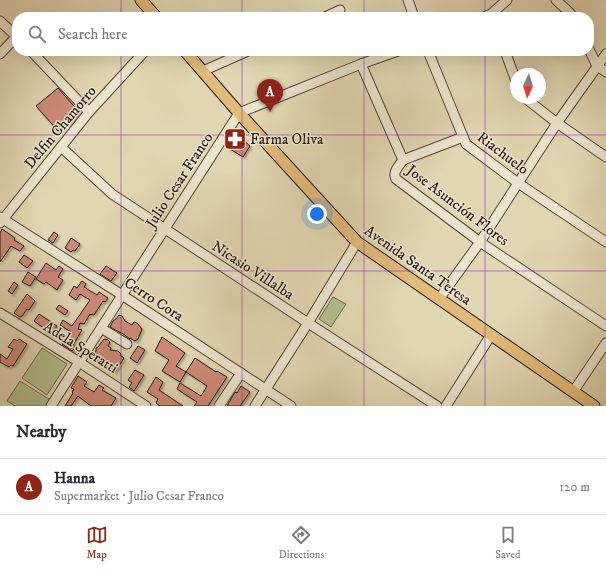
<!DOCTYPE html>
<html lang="en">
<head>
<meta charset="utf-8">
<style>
  body { margin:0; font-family:"IM FELL DW Pica",serif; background:#f7f7f7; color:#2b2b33 }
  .compass { position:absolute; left:510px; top:68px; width:36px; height:36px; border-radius:50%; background:#fff; box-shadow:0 4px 16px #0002; rotate:184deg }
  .you { position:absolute; left:317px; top:214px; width:14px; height:14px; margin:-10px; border:3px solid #fff; border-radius:50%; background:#1a73e8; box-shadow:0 0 0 6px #1a73e833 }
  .badge { display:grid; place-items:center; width:26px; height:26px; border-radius:50%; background:#8f2418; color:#fff; font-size:13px; font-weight:700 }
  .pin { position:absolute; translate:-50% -33px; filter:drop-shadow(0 1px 2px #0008) }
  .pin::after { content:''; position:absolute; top:21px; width:14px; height:12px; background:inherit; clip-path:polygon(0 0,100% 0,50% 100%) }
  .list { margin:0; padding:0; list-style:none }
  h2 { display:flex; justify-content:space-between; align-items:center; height:52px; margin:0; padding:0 16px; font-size:17px }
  h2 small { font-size:13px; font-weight:400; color:#7c7c81 }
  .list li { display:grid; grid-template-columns:26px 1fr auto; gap:12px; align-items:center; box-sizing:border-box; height:56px; padding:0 16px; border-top:1px solid #e1e1e2 }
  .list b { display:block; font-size:15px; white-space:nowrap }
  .list p { margin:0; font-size:13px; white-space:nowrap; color:#7c7c81 }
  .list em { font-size:13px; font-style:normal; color:#7c7c81 }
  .icon { flex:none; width:22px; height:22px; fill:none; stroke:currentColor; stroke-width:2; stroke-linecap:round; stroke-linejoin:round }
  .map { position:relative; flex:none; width:606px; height:406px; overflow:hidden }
  .search { position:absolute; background:#fff; box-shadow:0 4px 16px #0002; left:12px; right:12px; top:12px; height:44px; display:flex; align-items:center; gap:10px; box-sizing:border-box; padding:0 14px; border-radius:16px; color:#7c7c81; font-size:15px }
  .sheet { height:108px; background:#fff }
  nav { display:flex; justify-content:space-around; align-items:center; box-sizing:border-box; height:56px; border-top:1px solid #e1e1e2; background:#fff; font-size:11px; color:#7c7c81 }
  nav a { display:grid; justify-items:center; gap:2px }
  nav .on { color:#8f2418 }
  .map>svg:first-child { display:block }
</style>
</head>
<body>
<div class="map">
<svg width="606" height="406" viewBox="0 0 606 406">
  <defs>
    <filter id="shadow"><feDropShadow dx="2" dy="2" stdDeviation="1" flood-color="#0004"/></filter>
  </defs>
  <rect width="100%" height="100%" fill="#e1d6b2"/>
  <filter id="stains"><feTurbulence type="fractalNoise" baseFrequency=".005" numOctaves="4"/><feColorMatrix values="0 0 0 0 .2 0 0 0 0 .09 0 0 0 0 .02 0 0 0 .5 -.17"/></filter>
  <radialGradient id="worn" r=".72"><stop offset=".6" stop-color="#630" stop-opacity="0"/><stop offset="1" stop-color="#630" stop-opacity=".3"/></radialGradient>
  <g fill="#b2be8d" stroke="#6b6a4e">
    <polygon points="333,297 346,304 331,327 319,319"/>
    <polygon points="42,348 67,364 47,395 22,378"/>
    <polygon points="20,381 52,401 49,406 15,406 7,401"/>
  </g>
  <g fill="#cd8a77" stroke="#24160e" filter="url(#shadow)">
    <polygon points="58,88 80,113 58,131 36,106"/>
    <polygon points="236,134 250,146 243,157 227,147"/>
    <polygon points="2,229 15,238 14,240 24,246 20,251 11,246 0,262 0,233"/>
    <polygon points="54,232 58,235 53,243 48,240"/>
    <polygon points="71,238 80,244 75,251 73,250 71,252 65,248"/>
    <polygon points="24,255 33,261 27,268 19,262"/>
    <polygon points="46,263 56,270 59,266 63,269 58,277 63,280 57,290 46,282 44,284 36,279"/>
    <polygon points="106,266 117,273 111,281 100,274"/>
    <polygon points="28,272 36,277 30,286 22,282"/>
    <polygon points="82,281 86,284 84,287 97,295 99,292 108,298 105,302 103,301 94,315 92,314 91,315 90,314 84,324 80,323 78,329 82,330 73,345 76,347 72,351 62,344 65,340 66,340 71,332 60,325 63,320 72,326 90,300 80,294 76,300 69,295 74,286 77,288"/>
    <polygon points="14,282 18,285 12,294 8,291"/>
    <polygon points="27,294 35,301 29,310 27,309 22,316 20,317 14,313"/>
    <polygon points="59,305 68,311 65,315 56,309"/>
    <polygon points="39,314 57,326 51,335 44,331 45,329 34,321"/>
    <polygon points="119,315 122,316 125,321 132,325 134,322 137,323 142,329 138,339 135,341 130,338 130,339 122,333 121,333 110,327 113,321 116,319"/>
    <polygon points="162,337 185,353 176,366 186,372 180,382 162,371 169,360 155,351"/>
    <polygon points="14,339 17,341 19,339 27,344 13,366 11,365 9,367 0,362 0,354 7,359 13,349 8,347"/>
    <polygon points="104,339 108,340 110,342 108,346 111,348 110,350 118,351 121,354 120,355 124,358 115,372 92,357 96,351 96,348 98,347"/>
    <polygon points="138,346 145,350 137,363 130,358"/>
    <polygon points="195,358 216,372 217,371 227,377 208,406 194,406 197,402 177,389 180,383 201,396 207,386 186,372"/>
    <polygon points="135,370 144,375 134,391 129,387 132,383 128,380"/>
    <polygon points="78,376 87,382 84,386 94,392 99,385 104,388 102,390 116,398 111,406 91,406 78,396 71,406 65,406 73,393 72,392 74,389 71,388"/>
    <polygon points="156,377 163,382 159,390 183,406 160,406 156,403 158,399 147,392"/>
    <polygon points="241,386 250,392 240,406 227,406 235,392 237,393"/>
  </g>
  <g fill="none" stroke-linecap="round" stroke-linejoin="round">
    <g stroke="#534637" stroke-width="11">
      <g id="minor">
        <polyline points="408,0 414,17"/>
        <polyline points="556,0 570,13 572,17"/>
        <polyline points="325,17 340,10"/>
        <polyline points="484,17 491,14 507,0"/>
        <polyline points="0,21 17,37"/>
        <polyline points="589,49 597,66 606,72"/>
        <polyline points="31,51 89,112"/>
        <polyline points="428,51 466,144 518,183 606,242"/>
        <polyline points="505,51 516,81"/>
        <polyline points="0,54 17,36"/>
        <polyline points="361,64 403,160"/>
        <polyline points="203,71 248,51"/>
        <polyline points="525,98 557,123 606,157"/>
        <polyline points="61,147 112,194 308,323 437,406"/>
        <path d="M403 160C399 166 392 172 396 179L480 242 606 326"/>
        <polyline points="403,160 463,137"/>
        <polyline points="0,217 3,219 122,295 291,406"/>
        <polyline points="0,223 89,112 145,51"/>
        <polyline points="439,299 480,242 557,123 606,54"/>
        <polyline points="0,313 79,362 146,406"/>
        <polyline points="101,328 127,344"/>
        <polyline points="573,392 606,343"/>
        <polyline points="51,406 239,113 361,64 398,51"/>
        <polyline points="219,406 241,373"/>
        <polyline points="255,406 308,323 357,242"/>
        <polyline points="446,406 491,335"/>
      </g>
    </g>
    <g stroke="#24160e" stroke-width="13">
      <g id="major">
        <polyline points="141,0 156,17"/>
        <polyline points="185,51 239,113 357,242 594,406"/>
      </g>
    </g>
    <use href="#minor" stroke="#ece4cd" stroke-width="9"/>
    <use href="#major" stroke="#e0bb79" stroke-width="11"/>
  </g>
  <path fill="none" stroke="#7b2cbf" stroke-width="1" stroke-opacity="0.55" d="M121 0V17M242 0V17M364 0V17M485 0V17M121 51V406M242 51V406M364 51V406M485 51V406M0 135H606M0 271H606"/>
  <defs>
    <g id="pharmacy-square" transform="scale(1.15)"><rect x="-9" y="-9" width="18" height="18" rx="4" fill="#8f2418" stroke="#ece4cd"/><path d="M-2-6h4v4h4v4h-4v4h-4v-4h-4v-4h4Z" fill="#fff"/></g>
  </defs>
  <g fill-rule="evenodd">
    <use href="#pharmacy-square" x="235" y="139"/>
  </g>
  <g text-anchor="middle" stroke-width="3" stroke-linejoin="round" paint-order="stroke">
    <g font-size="15" fill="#24160e" stroke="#ece4cd">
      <text transform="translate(60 127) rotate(-50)" y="5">Delfin Chamorro</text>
      <text transform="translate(503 153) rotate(37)" y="5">Riachuelo</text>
      <text transform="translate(179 180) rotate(-57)" y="5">Julio Cesar Franco</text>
      <text transform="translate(458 205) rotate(37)" y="5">Jose Asunción Flores</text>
      <text transform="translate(418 265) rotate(35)" y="5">Avenida Santa Teresa</text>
      <text transform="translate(253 270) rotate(33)" y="5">Nicasio Villalba</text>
      <text transform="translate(154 299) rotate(33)" y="5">Cerro Cora</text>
      <text transform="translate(81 347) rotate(32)" y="5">Adela Speratti</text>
    </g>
    <g font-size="15" fill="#24160e" stroke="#ece4cd" text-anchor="start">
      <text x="250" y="144">Farma Oliva</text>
    </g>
  </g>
  <rect width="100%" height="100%" filter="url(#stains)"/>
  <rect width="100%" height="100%" fill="url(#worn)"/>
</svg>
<svg class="compass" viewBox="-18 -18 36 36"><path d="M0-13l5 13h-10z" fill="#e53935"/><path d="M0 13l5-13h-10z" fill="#7c7c81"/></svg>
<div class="you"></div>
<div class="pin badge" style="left:270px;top:112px">A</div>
<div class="search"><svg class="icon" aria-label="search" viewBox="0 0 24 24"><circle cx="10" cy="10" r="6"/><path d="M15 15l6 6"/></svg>Search here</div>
</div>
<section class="sheet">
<h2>Nearby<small></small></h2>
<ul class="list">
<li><span class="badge">A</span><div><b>Hanna</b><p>Supermarket · Julio Cesar Franco</p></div><em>120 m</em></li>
</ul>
</section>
<nav>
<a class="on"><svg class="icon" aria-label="map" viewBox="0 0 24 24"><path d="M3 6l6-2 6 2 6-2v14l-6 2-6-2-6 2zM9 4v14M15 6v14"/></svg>Map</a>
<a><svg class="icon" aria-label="directions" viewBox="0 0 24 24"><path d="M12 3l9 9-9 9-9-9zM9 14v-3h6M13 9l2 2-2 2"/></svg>Directions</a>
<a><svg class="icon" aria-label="saved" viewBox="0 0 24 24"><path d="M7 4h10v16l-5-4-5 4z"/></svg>Saved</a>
</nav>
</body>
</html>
